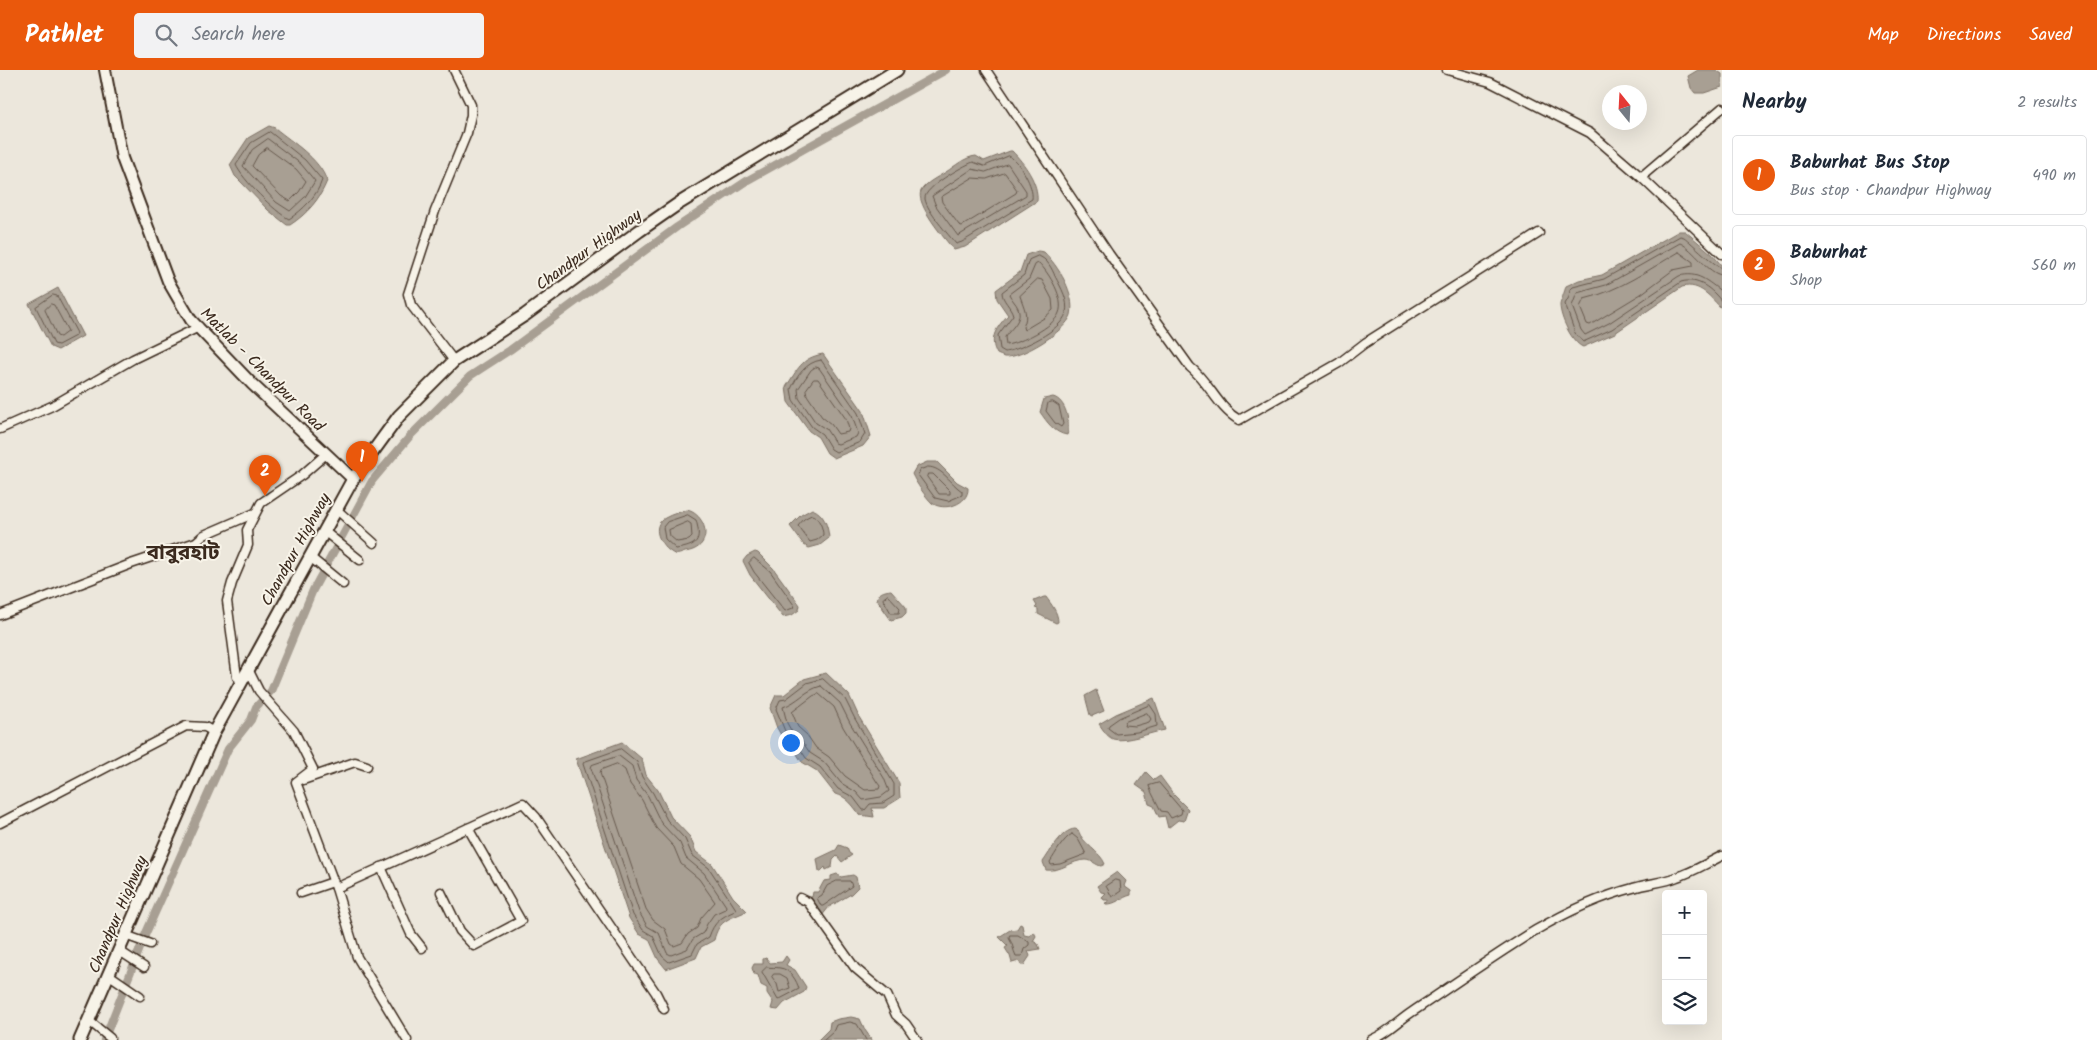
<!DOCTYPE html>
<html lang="en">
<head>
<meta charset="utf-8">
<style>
  body { margin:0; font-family:Kalam,"Noto Sans Bengali",sans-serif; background:#f2f2f3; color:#1f2937 }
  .controls { position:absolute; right:15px; bottom:15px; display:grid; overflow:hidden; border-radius:5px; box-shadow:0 5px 20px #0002 }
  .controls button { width:45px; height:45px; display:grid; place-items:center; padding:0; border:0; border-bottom:1px solid #e0e1e3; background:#fff; color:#1f2937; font:25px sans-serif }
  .compass { position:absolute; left:1602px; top:15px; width:45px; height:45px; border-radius:50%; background:#fff; box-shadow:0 5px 20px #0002; rotate:342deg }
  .you { position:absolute; left:790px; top:672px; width:18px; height:18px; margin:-12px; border:4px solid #fff; border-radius:50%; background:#1a73e8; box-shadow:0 0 0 8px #1a73e833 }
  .badge { display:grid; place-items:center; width:32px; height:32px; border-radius:50%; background:#ea580c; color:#fff; font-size:16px; font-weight:700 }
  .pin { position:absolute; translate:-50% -41px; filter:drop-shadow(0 1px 2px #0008) }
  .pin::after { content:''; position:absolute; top:26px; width:18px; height:15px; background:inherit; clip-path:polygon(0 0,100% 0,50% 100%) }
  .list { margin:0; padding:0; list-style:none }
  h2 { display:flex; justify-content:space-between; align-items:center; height:65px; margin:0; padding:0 20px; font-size:21px }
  h2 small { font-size:16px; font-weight:400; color:#747a83 }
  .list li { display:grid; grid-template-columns:32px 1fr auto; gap:15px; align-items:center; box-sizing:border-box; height:80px; margin:0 10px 10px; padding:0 10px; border:1px solid #e0e1e3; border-radius:5px }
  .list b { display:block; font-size:19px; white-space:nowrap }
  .list p { margin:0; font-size:16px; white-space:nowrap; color:#747a83 }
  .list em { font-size:16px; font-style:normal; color:#747a83 }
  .icon { flex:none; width:28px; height:28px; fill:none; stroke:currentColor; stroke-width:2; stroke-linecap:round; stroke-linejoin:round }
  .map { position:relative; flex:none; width:1722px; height:970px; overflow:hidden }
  header { display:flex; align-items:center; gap:30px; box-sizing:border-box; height:70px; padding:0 25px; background:#ea580c; color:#fff }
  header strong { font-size:24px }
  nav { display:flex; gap:28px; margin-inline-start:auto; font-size:18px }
  .search { width:350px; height:45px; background:#f2f2f3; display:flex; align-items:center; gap:12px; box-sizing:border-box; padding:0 18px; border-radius:5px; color:#747a83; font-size:19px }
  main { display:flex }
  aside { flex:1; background:#fff }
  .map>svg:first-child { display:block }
</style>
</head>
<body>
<header>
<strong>Pathlet</strong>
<div class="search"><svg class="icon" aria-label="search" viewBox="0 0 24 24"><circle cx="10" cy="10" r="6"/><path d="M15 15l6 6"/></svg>Search here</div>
<nav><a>Map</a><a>Directions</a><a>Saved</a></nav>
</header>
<main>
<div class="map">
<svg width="1722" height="970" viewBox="0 0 1722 970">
  <rect width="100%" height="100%" fill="#ece7dc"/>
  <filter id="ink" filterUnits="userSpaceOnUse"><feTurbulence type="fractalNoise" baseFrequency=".02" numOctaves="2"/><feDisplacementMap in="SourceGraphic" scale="10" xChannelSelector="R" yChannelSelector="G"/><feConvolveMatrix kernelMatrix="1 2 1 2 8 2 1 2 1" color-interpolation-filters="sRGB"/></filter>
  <g filter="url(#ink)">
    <g fill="#a89f93" stroke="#7c7064">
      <polygon points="1698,0 1716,0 1722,4 1722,17 1704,23 1695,23 1691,18 1688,6"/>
      <path d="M269 56 275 58C293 73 319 88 327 111 320 129 307 144 290 155H287L268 140 241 112 235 106 230 95 248 68Z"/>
      <path d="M1010 81H1012C1024 93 1039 113 1037 131L965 177 954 180C945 169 915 134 921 121 925 113 938 107 946 102 955 96 965 87 976 86L984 91Z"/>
      <path d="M1679 161H1685L1712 184 1722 196V239C1711 228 1700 212 1682 217L1615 263 1583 277C1572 273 1560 247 1560 235 1560 233 1565 221 1566 216L1579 210 1602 205Z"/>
      <path d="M1038 181 1044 182C1058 196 1076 224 1071 245 1066 261 1021 289 1004 287 1002 286 999 285 997 284 988 268 997 257 1008 245L997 229 996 220 1020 202 1026 185Z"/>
      <polygon points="58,218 83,266 58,280 51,277 29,234"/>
      <path d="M823 284 863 341 871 366 863 376 834 388 827 383 818 367 809 361 788 332 786 317C798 299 801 288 823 284Z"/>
      <path d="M1053 327C1066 330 1071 353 1067 365 1054 363 1047 352 1040 342L1044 329Z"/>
      <path d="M927 392H937L957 412 968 418C969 434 944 442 932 433 925 426 916 413 912 404L916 397Z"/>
      <path d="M812 439C824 443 828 456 829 468L820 475 809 478 804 475 790 456 801 445Z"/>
      <path d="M687 440C701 443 710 461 702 473 698 479 691 481 685 482 680 484 676 486 671 482 660 475 650 456 665 448 672 444 680 442 687 440Z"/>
      <polygon points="755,482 758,483 773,498 800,535 799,540 792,545 783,547 750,505 743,491 747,486"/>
      <path d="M891 520 906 537V543L902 547 891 550 877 530C878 522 884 521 891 520Z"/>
      <path d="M1044 527H1046C1051 534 1058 542 1058 552L1056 553 1038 544V539L1035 538 1037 536 1034 531Z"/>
      <path d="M826 603 849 625 859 647 899 713 900 728 884 738H872L874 747 860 745C853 736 847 726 835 724L817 701 802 692 793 678 784 670 777 658 770 638 776 625H784L804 609Z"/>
      <polygon points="1096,620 1104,641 1092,646 1090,645 1085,626"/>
      <path d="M1154 628 1165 660C1152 662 1125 673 1113 669 1106 666 1103 659 1099 654L1116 644Z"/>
      <path d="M622 672 642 689 646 705 658 720 671 747 690 767 696 782 712 794 733 827 747 841C730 849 719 849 714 870L701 877 696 888 666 899 658 889 649 869 639 864 629 848 576 689Z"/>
      <polygon points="1146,702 1154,710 1160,706 1174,725 1188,739 1184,751 1178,750 1168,758 1165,746 1159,747 1154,736 1149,734 1146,722 1136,715"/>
      <path d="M1075 759 1078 760C1083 775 1100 781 1105 794L1101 796C1096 795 1092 790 1086 790 1071 790 1062 802 1046 800L1043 792C1051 781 1061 760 1075 759Z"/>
      <polygon points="839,775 847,778 849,783 852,785 842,792 837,786 833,790 832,797 826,800 825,797 821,801 819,801 817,789 836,780"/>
      <path d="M1117 802 1126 811 1124 816 1131 821V825C1122 827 1115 835 1106 834L1105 833 1108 832V830H1104L1102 827 1106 823 1101 822 1097 816Z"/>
      <polygon points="837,804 841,807 853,805 856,807 858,817 851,824 829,837 821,847 809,827 812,827 813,822 818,822 824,811 831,810 831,806"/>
      <polygon points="1020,854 1022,855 1024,865 1029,866 1034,862 1036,866 1033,871 1038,874 1040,879 1028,881 1030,886 1024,895 1021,895 1019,891 1012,893 1010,886 1005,878 1008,876 999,867 1010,860 1017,859"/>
      <polygon points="786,886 789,890 786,895 795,900 806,917 804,922 784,933 778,940 771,939 773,932 767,923 767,918 761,915 758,905 754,904 752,898 754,894 763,894 763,889 766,888 770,893 782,892"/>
      <polygon points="851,947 860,949 865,960 872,970 818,970 829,959 830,952 838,949"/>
    </g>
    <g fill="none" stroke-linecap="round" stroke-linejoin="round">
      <g stroke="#67594d" stroke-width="1">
        <path d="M270 62 305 90 322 110C317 126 303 140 289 149 275 142 242 109 236 95L251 73Z"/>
        <polygon points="268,69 301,94 315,111 305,127 290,141 276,132 243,96 252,80"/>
        <polygon points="267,78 296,99 306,111 299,122 290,131 281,126 252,96 258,85"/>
        <path d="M1009 86C1020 92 1034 116 1032 129L962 172 956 174C948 164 927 141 925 129 923 118 963 96 973 92L984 96Z"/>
        <polygon points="1008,94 1026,121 1026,125 958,166 936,136 932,126 972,99 985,102"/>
        <polygon points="1005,103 1017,120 1016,123 962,156 959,155 942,132 941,127 972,108 986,109"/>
        <path d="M1679 182 1693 192V196L1673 200 1641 224 1590 255 1587 254 1580 237 1584 229C1619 221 1648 200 1679 182Z"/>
        <path d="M1038 186C1047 188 1052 199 1055 206 1061 218 1069 230 1066 243 1061 261 1022 279 1005 282L1000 279 998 265 1013 245C1011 236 1002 231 1002 222L1024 205 1029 190Z"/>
        <path d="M1039 193C1049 203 1065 229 1059 243 1054 257 1020 273 1006 275L1005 267C1011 258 1023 250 1018 238 1016 233 1011 229 1009 224L1029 209 1035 195Z"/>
        <path d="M1722 198C1717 198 1691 172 1684 167L1680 166 1604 209 1573 217 1570 220 1569 227 1565 234 1575 263 1583 272 1612 259 1681 212C1698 207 1712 219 1722 232"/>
        <path d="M1722 205C1708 204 1694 179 1680 173L1606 215 1577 223 1572 236 1581 260 1585 265 1609 253 1679 206C1698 201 1707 211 1722 222"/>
        <path d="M1038 209 1042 210 1052 229 1053 240 1044 248 1024 260 1023 257C1029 245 1024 238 1020 226Z"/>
        <polygon points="53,225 57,226 77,263 75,266 58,275 54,274 36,237"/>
        <polygon points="51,234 54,235 68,261 60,267 57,266 45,240"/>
        <path d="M821 290 858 343 865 364 860 372 836 382 831 379 822 364 812 357 793 330 791 319C797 306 806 292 821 290Z"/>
        <polygon points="816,297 819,298 852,346 858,363 856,367 838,374 835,373 826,359 816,353 799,328 798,319 811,300"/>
        <polygon points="814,309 818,309 846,349 849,359 848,362 838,364 831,354 822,347 807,325 806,320"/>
        <polygon points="1053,332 1059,336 1063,354 1061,357 1055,353 1046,341 1048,333"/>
        <path d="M928 397C942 397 951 414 962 421V425L948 431 935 428 918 405 920 400Z"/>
        <polygon points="928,404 933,404 950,421 950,424 939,424 927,407"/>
        <path d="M688 445 696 450C702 471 697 476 676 479L665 469 663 457 667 452Z"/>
        <path d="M812 445C819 447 823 458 823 465L817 470 810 472 798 456 804 449Z"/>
        <polygon points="688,452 691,454 692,467 689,470 677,472 670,466 669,460"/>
        <polygon points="754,488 770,501 794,535 793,538 785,541 754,502 749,493"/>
        <polygon points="888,525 900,538 899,543 891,543 883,529"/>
        <polygon points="823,609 845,629 855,649 894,714 894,726 883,733 870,734 865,740 863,740 853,727 838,719 820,697 806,688 797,674 787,666 776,639 780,630 786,629 807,613"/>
        <path d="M821 616 840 633 850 653 884 708 889 721 881 727 863 730 856 722 841 713 824 692 810 683 801 670 792 662 787 653 783 637C798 632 805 620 821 616Z"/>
        <polygon points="819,624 834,637 843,657 877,712 880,716 879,719 865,720 845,706 829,687 816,678 807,665 798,657 792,642 813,626"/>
        <polygon points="1150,635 1156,644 1157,656 1137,662 1116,664 1108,658 1109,655 1119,648"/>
        <polygon points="1147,643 1151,649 1149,652 1135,656 1124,655 1125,652"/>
        <path d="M621 679 637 692 642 707 653 723 667 750 685 769 692 785 709 798 736 839 735 841C721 847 714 852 709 867L697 874 692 884 669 892 662 886 653 866 643 860 633 845 583 694 584 692Z"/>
        <polygon points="619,686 632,696 636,710 648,726 661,753 680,773 686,788 704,803 726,836 725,839 714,844 707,854 703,863 693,869 687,879 671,885 667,883 659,863 647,856 639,842 591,698 592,695"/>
        <polygon points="617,694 625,700 630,714 642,730 656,758 674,777 681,794 699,809 715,832 701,848 697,858 688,864 682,873 674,876 671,874 665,859 653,850 646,839 600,703 601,700"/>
        <path d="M1159 713 1182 740 1181 744 1171 748 1167 742 1161 741C1157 732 1152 725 1149 716Z"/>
        <path d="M1072 764 1078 769 1086 784 1060 794 1051 795 1050 792C1056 783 1063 769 1072 764Z"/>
        <polygon points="1115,810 1120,811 1121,821 1112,827 1106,816"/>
        <polygon points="837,811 850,811 852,816 823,836 821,836 817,828 822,825 827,816"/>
        <path d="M1010 865H1018L1029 872V875L1024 879 1022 886H1016C1013 880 1013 874 1009 868Z"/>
        <path d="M767 897C771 898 776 897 780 898 790 899 797 911 799 919L778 930 762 902Z"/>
        <polygon points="774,904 780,904 787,908 790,918 779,922 777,914 772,907"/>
        <polyline points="824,970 833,962 836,955 850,952 857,954 866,970"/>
      </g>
      <polyline stroke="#a89f93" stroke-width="8" points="104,970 146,863 228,679 251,650 256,637 271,621 313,520 372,411 411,365 470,306 510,280 677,157 748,110 946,0"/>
      <g stroke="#3b2a1e" stroke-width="11">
        <g id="street">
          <path d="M986 0 1109 184 1190 297C1209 312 1218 338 1239 350L1339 293 1365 273 1539 163"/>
          <polyline points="1447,0 1490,12 1590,63 1641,107 1722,184"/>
          <polyline points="1641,107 1722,38"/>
          <polyline points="454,291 411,235 408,224 435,141 467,63 471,45 471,35 454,0"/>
          <polyline points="0,359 52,336 133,289 199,257"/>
          <polyline points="336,439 374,473"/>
          <polyline points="324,461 360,490"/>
          <polyline points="310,487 343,514"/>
          <polyline points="0,545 131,494 196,472 204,465 255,443"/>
          <polyline points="248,599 259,621 294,661 313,699 296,712 336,818 357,887 407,970"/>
          <polyline points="242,611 237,607 227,531 232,513 248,475 247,460 261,433 302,405 326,384"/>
          <polyline points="303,710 355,692 367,696"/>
          <polyline points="0,753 186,656 205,657 214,662"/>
          <polyline points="381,797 411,864 422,878"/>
          <polyline points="336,818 523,733 536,747 656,923 664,939"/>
          <polyline points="441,822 460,861 474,876 521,851 468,758"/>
          <polyline points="301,823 333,812"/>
          <polyline points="800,828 808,832 855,898 887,925 896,945 906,954 917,970"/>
          <polyline points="125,865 150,874"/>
          <polyline points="118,880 144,897"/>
          <polyline points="108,904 140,926"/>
          <polyline points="88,950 110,968"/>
          <path d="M1371 970C1389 962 1397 952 1412 942 1453 915 1493 886 1536 860 1567 842 1599 827 1633 818 1648 813 1663 813 1677 807 1693 802 1707 793 1722 786"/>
        </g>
      </g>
      <g stroke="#3b2a1e" stroke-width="14">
        <polyline id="secondary" points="105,0 122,88 168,211 179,230 191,250 252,314 353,409"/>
      </g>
      <g stroke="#3b2a1e" stroke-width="15">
        <polyline id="primary" points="80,970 214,662 353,409 399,346 454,291 525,245 639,161 678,134 897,0"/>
      </g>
      <use href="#street" stroke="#f7f3e8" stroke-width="8"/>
      <use href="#secondary" stroke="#f7f3e8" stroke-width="10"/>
      <use href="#primary" stroke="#f7f3e8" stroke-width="11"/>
    </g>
  </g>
  <g text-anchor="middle" stroke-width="4" stroke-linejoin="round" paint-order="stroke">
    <g font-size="16" fill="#3b2a1e" stroke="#f7f3e8">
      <text transform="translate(588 179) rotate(-36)" y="6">Chandpur Highway</text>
      <text transform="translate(263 299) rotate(45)" y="6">Matlab - Chandpur Road</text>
      <text transform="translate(295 479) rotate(-61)" y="6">Chandpur Highway</text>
      <text transform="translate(117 844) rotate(-67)" y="6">Chandpur Highway</text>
    </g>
    <g font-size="21" font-weight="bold" fill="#3b2a1e" stroke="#f7f3e8">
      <text x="183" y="489">বাবুরহাট</text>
    </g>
  </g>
</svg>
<div class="controls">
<button>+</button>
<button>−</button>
<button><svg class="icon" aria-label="layers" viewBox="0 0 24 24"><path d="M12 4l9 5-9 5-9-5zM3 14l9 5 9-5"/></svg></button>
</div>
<svg class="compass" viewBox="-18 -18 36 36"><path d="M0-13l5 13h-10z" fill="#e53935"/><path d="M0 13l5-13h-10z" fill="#747a83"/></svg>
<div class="you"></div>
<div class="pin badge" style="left:362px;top:412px">1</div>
<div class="pin badge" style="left:265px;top:426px">2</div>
</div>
<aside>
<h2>Nearby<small>2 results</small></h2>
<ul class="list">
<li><span class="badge">1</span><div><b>Baburhat Bus Stop</b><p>Bus stop · Chandpur Highway</p></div><em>490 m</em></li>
<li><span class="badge">2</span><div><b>Baburhat</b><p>Shop</p></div><em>560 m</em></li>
</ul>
</aside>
</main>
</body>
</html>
